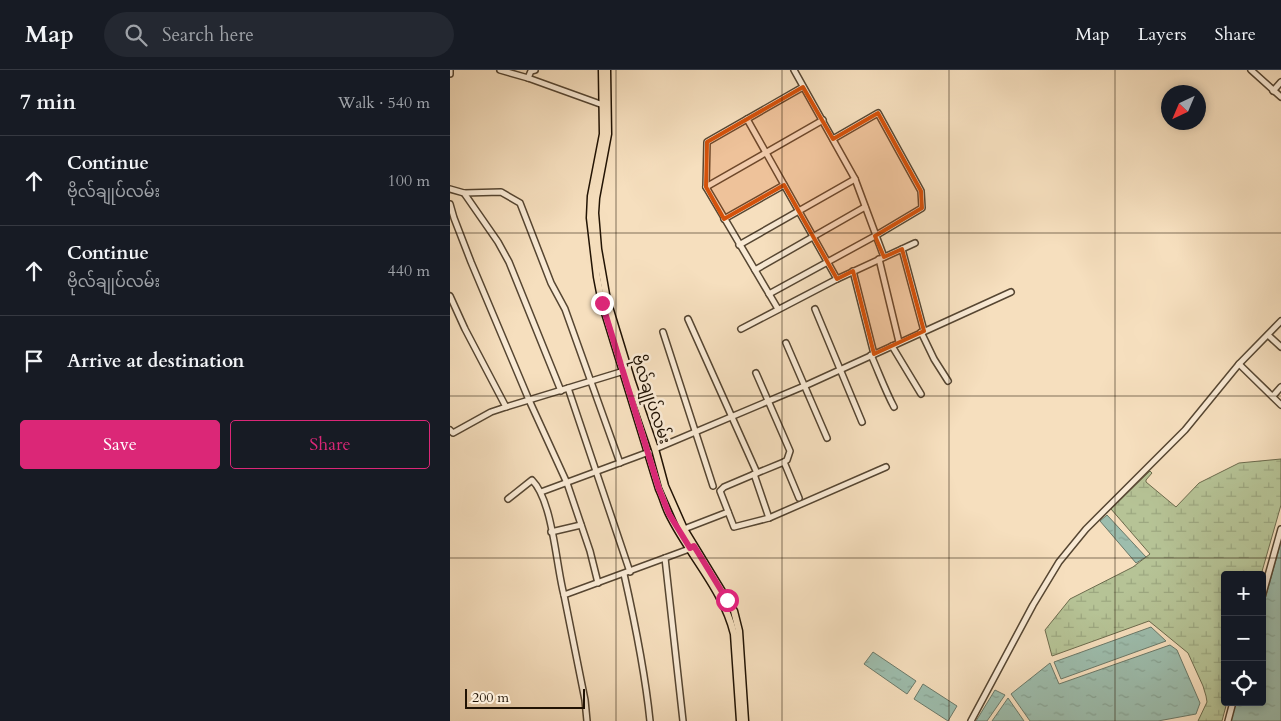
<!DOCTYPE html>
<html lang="en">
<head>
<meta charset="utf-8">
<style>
  body { margin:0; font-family:Cardo,"Noto Sans Myanmar",serif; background:#242831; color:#f1f3f6 }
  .controls { position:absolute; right:15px; bottom:15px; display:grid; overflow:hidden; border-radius:5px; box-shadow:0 2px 8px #0003 }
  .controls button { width:45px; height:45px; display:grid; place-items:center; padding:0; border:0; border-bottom:1px solid #363941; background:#171b24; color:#f1f3f6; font:25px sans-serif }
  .compass { position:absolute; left:711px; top:15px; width:45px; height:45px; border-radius:50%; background:#171b24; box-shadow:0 2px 8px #0003; rotate:224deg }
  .scale { position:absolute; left:15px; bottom:12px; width:120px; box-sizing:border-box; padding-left:5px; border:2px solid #211304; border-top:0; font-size:14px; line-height:18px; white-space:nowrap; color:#211304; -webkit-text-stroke:4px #f9ead5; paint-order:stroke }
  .stop { position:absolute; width:15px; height:15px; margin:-11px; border:4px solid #db2777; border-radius:50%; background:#fff }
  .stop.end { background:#db2777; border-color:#fff; box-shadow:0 1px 5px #0008 }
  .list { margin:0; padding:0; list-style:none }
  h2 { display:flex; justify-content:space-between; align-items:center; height:65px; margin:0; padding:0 20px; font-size:21px }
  h2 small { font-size:16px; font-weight:400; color:#9ea1a6 }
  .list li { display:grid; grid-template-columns:32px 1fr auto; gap:15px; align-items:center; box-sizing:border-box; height:90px; padding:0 20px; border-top:1px solid #363941 }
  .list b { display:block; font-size:19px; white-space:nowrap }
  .list p { margin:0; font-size:16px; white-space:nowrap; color:#9ea1a6 }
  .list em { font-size:16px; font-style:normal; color:#9ea1a6 }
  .actions { display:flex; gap:10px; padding:15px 20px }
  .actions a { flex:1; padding:11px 0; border:1px solid #db2777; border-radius:5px; text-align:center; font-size:18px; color:#db2777 }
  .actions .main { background:#db2777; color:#fff }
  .icon { flex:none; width:28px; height:28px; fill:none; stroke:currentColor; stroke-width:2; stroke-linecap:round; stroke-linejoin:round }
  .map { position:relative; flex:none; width:831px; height:651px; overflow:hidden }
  header { display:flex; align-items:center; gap:30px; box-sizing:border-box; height:70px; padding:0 25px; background:#171b24; border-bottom:1px solid #363941 }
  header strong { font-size:24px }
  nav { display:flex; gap:28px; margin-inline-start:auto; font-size:18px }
  .search { width:350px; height:45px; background:#242831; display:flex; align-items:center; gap:12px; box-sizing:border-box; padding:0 18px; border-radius:28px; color:#9ea1a6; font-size:19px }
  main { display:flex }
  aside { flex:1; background:#171b24 }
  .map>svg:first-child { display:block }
</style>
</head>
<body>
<header>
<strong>Map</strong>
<div class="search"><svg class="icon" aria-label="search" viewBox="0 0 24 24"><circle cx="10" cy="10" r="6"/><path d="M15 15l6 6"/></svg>Search here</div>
<nav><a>Map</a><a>Layers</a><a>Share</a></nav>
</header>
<main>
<aside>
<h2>7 min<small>Walk · 540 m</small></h2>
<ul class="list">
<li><svg class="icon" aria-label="ahead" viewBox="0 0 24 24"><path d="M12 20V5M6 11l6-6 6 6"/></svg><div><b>Continue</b><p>ဗိုလ်ချုပ်လမ်း</p></div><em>100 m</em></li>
<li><svg class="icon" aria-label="ahead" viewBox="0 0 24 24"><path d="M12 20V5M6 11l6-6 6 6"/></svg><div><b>Continue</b><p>ဗိုလ်ချုပ်လမ်း</p></div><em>440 m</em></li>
<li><svg class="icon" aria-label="arrive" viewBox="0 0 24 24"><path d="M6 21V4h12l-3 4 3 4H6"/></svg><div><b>Arrive at destination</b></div></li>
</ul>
<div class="actions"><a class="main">Save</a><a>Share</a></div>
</aside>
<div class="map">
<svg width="831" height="651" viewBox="0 0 831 651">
  <defs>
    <pattern id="wetland-marsh" width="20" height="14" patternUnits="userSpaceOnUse" patternTransform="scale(1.25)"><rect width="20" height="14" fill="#b6c396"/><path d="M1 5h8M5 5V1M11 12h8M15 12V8" fill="none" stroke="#9ca780"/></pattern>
    <pattern id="water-ripples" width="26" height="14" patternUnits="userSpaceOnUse" patternTransform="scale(1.25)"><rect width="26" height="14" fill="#9dbdad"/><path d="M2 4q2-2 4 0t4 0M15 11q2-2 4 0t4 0" fill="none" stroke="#87a293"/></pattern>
  </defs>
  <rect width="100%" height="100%" fill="#f6dfbe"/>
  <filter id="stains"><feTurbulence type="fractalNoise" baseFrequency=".004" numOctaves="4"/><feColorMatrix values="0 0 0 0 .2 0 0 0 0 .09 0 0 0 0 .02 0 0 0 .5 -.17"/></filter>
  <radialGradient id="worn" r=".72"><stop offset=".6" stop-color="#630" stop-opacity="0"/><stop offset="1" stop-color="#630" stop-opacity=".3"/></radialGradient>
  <polygon fill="url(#wetland-marsh)" stroke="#6c6b4d" points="831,389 831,435 811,505 775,505 775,632 777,632 772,651 748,651 757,632 756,626 753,616 738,583 699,551 602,586 595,560 620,529 683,497 700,484 661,439 700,401 702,403 696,410 696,412 726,437 749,413 789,393"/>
  <g fill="url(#water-ripples)" stroke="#6b7969">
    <polygon points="657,445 696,487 686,493 650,451"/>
    <polygon points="831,472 831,651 780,651 785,632 812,632 812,540"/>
    <polygon points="701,557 716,571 611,609 604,592"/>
    <polygon points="720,575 727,580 750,633 746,644 708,651 580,651 561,624 600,593 609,614"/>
    <polygon points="423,582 466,611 457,624 414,594"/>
    <polygon points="473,614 507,636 498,651 464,629"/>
    <polygon points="545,620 555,625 537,651 526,651"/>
    <polygon points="558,628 574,651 542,651"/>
  </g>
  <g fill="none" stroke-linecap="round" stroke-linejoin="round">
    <g stroke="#564632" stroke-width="8">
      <g id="minor">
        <polyline points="50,0 78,8 153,35"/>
        <polyline points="344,0 405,109 434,187"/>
        <polyline points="801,0 831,27"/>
        <polyline points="0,4 0,0"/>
        <polyline points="78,8 81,1 85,0"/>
        <polyline points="823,21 831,12"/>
        <polyline points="297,49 387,209"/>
        <polyline points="256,117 373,50"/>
        <polyline points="0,119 14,123 48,172 59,192 111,321"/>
        <polyline points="14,123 51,122 70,133 101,213 115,239 170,393"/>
        <polyline points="0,134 4,148 21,192 79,330 117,413 140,481 148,513"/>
        <polyline points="274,149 334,115"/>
        <polyline points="289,175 405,109"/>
        <polyline points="452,179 474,261"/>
        <polyline points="429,189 449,272"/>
        <polyline points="305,200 415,137"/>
        <polyline points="403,201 424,284"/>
        <polyline points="319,224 425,166 472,138 471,121 428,43 383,69"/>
        <polyline points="0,226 15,259 56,337 174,301"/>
        <polyline points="328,239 256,117 257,72 353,17"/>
        <polyline points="365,239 412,352"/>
        <polyline points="238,249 307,403 274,417 270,421 284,457 319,448 436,397"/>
        <polyline points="291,259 387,209 465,173"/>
        <polyline points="213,262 263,416"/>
        <polyline points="471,262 484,289 498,311"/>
        <polyline points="818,265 831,277"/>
        <polyline points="336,273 377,368"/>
        <polyline points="442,276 471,324"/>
        <path d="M421 285C429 303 435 320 444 337"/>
        <polyline points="789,294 831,335"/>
        <polyline points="306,303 340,381 337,390 334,392 307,403"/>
        <polyline points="118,318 180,502"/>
        <polyline points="823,326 831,317"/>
        <polyline points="0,360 3,363 41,342 56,337"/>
        <polyline points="205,379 359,314 561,222"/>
        <polyline points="334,392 349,428"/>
        <polyline points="304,404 319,448"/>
        <polyline points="91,422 199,382"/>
        <path d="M58 429 82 410C103 431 106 496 114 525"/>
        <polyline points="234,459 278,442"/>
        <polyline points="101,462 131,455"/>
        <polyline points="215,488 233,651"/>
        <path d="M174 504C185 553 195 601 200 651"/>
        <polyline points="812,527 831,459"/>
        <polyline points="137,651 135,630 114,525 242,478"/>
        <polyline points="521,651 583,535 609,492 636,459 735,360 789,294 831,251"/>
        <polyline points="778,651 783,632"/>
      </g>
    </g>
    <g stroke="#211304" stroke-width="9">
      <g id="major">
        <path d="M152 0 153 64 141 126 140 148 147 207 152 233 209 419C213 427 215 436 219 444 239 485 273 519 284 564L290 651"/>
        <polyline points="157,0 158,64 146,128 145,143 148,179 157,230 182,312 205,379 215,416 234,459 284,541 289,561 295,651"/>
      </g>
    </g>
    <use href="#minor" stroke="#f9ead5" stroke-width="5"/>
    <use href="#major" stroke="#f6dfbe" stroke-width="6"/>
  </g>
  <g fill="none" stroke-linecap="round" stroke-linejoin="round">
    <polyline stroke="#db2777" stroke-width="6" points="152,233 209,419 219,444 240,478 244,476 277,530"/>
  </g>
  <path fill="#d4520b" fill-opacity="0.2" stroke="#d4520b" stroke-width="4" stroke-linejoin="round" d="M353 17 383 69 428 43 471 121 472 138 425 166 434 187 452 179 474 261 424 284 403 201 387 209 334 115 274 149 256 117 257 72Z"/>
  <path fill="none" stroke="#211304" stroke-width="1" stroke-opacity="0.55" d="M166 0V651M332 0V651M499 0V651M665 0V651M0 163H831M0 326H831M0 488H831"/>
  <g text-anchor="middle" stroke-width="5" stroke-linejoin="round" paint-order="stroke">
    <g font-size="16" fill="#211304" stroke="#f9ead5">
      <text transform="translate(202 329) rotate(72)" y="6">ဗိုလ်ချုပ်လမ်း</text>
    </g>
  </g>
  <rect width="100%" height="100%" filter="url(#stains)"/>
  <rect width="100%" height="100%" fill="url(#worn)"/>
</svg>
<div class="controls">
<button>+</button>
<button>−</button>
<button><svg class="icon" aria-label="locate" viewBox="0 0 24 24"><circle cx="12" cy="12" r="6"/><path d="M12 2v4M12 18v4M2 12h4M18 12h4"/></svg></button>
</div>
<svg class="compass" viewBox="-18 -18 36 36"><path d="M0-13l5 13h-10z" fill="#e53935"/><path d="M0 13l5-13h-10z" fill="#9ea1a6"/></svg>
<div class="scale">200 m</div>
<div class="stop" style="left:277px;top:530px"></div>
<div class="stop end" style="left:152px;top:233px"></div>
</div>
</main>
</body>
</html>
